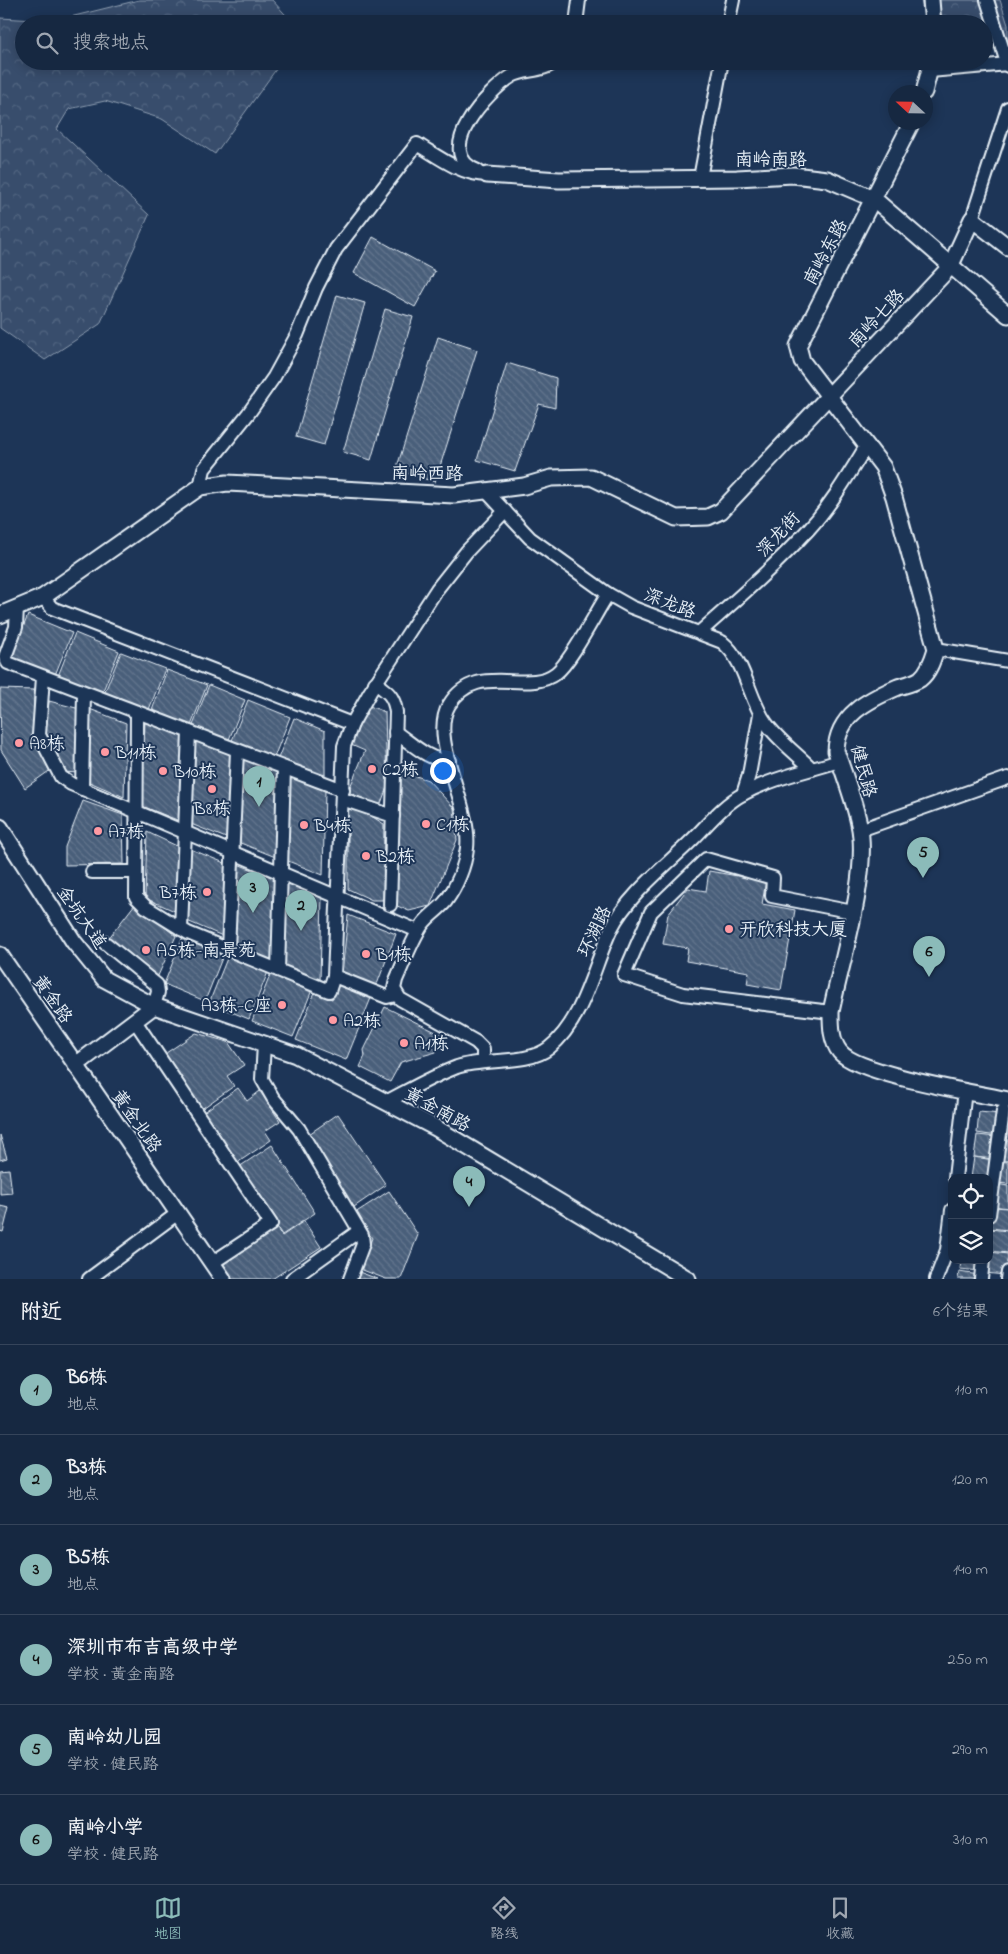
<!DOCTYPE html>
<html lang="zh">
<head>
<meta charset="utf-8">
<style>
  body { margin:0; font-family:"Indie Flower","LXGW WenKai TC",sans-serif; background:#1f3048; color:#f1f3f6 }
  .controls { position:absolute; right:15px; bottom:15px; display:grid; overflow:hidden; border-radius:10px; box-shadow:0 2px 12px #0003 }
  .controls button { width:45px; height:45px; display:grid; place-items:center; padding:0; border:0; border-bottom:1px solid #35445a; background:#162841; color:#f1f3f6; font:25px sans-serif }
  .compass { position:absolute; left:888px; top:85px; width:45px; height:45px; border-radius:50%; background:#162841; box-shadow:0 2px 12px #0003; rotate:292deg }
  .you { position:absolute; left:442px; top:770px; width:18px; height:18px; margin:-12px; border:4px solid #fff; border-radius:50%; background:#1a73e8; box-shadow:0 0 0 8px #1a73e833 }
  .badge { display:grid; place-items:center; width:32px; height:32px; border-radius:50%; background:#8bbbb9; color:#111; font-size:16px; font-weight:700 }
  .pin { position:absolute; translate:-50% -41px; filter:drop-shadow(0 1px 2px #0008) }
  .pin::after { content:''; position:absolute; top:26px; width:18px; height:15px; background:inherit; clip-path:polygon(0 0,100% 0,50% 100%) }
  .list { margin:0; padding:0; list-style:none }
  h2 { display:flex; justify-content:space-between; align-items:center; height:65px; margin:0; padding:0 20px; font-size:21px }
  h2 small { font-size:16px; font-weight:400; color:#9ea6b1 }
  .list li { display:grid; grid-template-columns:32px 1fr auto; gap:15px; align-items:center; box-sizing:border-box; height:90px; padding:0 20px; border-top:1px solid #35445a }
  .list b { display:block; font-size:19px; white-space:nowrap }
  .list p { margin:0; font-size:16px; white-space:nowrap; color:#9ea6b1 }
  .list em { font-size:16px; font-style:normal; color:#9ea6b1 }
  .icon { flex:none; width:28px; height:28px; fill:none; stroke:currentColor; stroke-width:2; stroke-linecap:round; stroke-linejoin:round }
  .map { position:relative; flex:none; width:1008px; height:1279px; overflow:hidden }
  .search { position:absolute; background:#162841; box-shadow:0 2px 12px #0003; left:15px; right:15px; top:15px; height:55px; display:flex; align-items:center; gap:12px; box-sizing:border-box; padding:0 18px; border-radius:28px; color:#9ea6b1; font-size:19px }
  .sheet { height:605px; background:#162841 }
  nav { display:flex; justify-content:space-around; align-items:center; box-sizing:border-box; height:70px; border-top:1px solid #35445a; background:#162841; font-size:14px; color:#9ea6b1 }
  nav a { display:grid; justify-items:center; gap:2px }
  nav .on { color:#8bbbb9 }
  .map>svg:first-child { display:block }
</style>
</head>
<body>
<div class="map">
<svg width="1008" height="1279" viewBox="0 0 1008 1279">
  <defs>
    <pattern id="forest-crowns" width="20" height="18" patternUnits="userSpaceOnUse" patternTransform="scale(1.25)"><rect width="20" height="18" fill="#374d6c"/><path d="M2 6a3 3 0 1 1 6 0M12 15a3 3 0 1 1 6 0" fill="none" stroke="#546782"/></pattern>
    <pattern id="building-back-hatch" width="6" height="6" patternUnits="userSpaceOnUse" patternTransform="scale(1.25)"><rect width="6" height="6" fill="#495e7a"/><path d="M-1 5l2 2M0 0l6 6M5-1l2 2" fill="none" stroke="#63768e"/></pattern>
  </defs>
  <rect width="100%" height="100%" fill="#1d3557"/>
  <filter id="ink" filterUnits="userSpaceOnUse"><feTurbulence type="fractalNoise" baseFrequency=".02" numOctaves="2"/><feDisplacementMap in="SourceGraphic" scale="10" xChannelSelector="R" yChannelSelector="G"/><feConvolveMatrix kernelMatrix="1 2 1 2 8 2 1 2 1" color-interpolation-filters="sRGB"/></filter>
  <g filter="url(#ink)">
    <g fill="url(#forest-crowns)" stroke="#909fb2">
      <polygon points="139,0 272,0 294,24 24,24 24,61 282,61 215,154 162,119 105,101 69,109 57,129 149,215 100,324 45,360 0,328 0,18 54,21"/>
      <polygon points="921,0 1000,0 1008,25 1008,45 984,51 984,24 925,24"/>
    </g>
    <g fill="url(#building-back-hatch)" stroke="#e8f1f8">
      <polygon points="373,237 435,271 415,307 354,273"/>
      <polygon points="337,295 365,303 324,445 296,437"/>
      <polygon points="385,309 413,317 371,460 343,452"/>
      <polygon points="438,337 477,350 435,482 396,470"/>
      <polygon points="507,363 556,378 555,408 539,404 515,471 477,460"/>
      <polygon points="28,615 72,633 55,675 11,658"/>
      <polygon points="75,633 119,651 102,693 58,676"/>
      <polygon points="121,652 165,669 148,712 104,694"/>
      <polygon points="167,670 207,685 190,728 151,713"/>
      <polygon points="209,685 245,700 228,742 192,728"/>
      <polygon points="0,689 34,690 33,737 52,769 25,788 1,750"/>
      <polygon points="248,700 290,717 273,760 231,743"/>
      <polygon points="49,701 80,709 78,773 64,772 45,738"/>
      <polygon points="367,705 385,712 387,787 380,806 348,792 365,751 351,745"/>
      <polygon points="87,708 126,723 124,797 85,780"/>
      <polygon points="294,718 325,731 325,780 277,761"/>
      <polygon points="145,721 184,737 182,822 142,806"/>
      <polygon points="194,739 233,755 231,840 191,824"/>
      <polygon points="241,757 280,773 278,858 238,842"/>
      <polygon points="398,770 428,780 454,808 457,840 430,906 409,911 395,905"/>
      <polygon points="286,775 325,790 323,875 283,859"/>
      <polygon points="83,801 123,815 124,864 65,865 65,847"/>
      <polygon points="348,809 360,809 384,824 383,900 372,900 348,889"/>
      <polygon points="147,832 179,847 177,912 145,898"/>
      <polygon points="188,848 227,864 225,937 187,921"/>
      <polygon points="235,863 274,878 272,963 232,947"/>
      <polygon points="709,871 766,881 762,904 795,910 781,990 747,984 749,972 686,961 688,948 663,944 668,914 688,888 706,891"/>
      <polygon points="283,880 322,896 320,981 280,965"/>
      <polygon points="135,904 176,936 157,978 108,939"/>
      <polygon points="348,915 396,934 376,987 342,974"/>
      <polygon points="183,937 224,953 205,1001 164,984"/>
      <polygon points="228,956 268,972 249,1019 209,1003"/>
      <polygon points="271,973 312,990 293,1037 252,1021"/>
      <polygon points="338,984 371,998 346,1060 296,1040 315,992 332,999"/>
      <polygon points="385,1007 444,1036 436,1052 401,1062 390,1082 360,1067 365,1056 364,1050"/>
      <polygon points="196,1033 228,1042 244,1065 227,1076 234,1086 200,1110 163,1055"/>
      <polygon points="238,1088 247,1101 260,1091 280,1121 265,1131 271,1140 237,1163 202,1113"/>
      <polygon points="979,1112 1000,1114 997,1136 977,1133"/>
      <polygon points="338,1114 386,1185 354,1207 306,1136"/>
      <polygon points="0,1135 7,1158 0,1160"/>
      <polygon points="977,1135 997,1137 995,1159 974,1157"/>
      <polygon points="1002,1139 1008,1140 1008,1161 999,1160"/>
      <polygon points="272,1145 315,1213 282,1235 239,1167"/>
      <polygon points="974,1157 994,1160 989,1178 971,1178"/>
      <polygon points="999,1161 1008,1162 1008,1184 996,1183"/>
      <polygon points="9,1169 12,1193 0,1194 0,1170"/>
      <polygon points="996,1184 1008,1186 1008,1208 993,1206"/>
      <polygon points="389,1191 418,1235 401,1279 386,1279 360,1269 372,1238 355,1213"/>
      <polygon points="0,1206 9,1208 3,1232 0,1231"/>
      <polygon points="993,1207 1008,1208 1008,1230 990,1228"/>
      <polygon points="304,1221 321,1247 272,1279 228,1279 218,1263 275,1226 282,1236"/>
      <polygon points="990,1229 1008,1231 1008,1253 989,1251"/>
      <polygon points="989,1252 1008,1254 1005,1275 985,1273 986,1260 989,1260"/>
      <polygon points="961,1260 982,1260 980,1271 960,1269"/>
      <polygon points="359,1272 378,1279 356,1279"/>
      <polygon points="959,1272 979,1275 979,1279 958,1279"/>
    </g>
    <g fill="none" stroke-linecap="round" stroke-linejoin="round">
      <g stroke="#e8f1f8" stroke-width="16">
        <g id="minor">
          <polyline points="987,0 1008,66"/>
          <polyline points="576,24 579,0"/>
          <polyline points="728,24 733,0"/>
          <polyline points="930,71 1008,64"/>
          <path d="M478 171C430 153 489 90 512 76 525 69 544 72 555 61"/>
          <polyline points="700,178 722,61"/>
          <polyline points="972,219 1008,108"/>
          <path d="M200 487 204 469 248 414 274 377 297 335 316 288 336 249 417 144C440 158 460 174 487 175"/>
          <path d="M486 491 530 538 608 594 631 607 722 642C746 661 748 698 766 723 778 740 797 754 812 769"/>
          <polyline points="43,597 52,608 352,724"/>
          <polyline points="17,608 16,627 5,657 8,663 343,790"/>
          <path d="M699 633C736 600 774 567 808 530 831 505 849 474 867 445"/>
          <polyline points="936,649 1008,661"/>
          <polyline points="43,677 39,735 61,777 71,784 418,931"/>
          <path d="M375 683C388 692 394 696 396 712L390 905"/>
          <polyline points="137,712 136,897 146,907 188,933 329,991 334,976 344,746 352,724 370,692 437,589 467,551 505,511"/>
          <path d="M395 732C411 743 429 761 449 761"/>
          <polyline points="82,789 84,693"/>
          <polyline points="743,794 749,775 760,714"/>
          <polyline points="342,799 393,816"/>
          <polyline points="860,830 1008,778"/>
          <polyline points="92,872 136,872"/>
          <polyline points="181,929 189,732"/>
          <polyline points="104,942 157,985 158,992 154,1006"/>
          <polyline points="228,949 237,751"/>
          <polyline points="278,970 284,768"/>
          <polyline points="334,976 387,997 396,995"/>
          <polyline points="831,1012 683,994 624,975 651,912 706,859 773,878 772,896 853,912"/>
          <polyline points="135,1021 271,1224 212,1263"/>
          <polyline points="264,1044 262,1079 273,1098 299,1129 362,1235 363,1244 350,1279"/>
          <path d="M483 1062V1049L476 1042 400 999 394 989 396 980C404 962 411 942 422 925 429 915 439 910 446 901 457 886 465 866 467 848 472 805 428 740 449 705 476 660 526 696 556 673 571 662 596 612 608 594"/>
          <path d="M386 1102C409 1090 433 1076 457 1067 484 1058 528 1065 549 1048 584 1020 593 967 611 929 627 896 667 865 693 839 708 824 724 804 743 794 772 778 808 771 839 761"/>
          <polyline points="955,1178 965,1090"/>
          <polyline points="989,1215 1003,1111"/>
          <polyline points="89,1279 178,1213"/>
          <polyline points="292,1279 359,1231"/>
          <polyline points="936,1279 947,1250 952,1210"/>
          <polyline points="981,1279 983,1260"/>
          <polyline points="1007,1279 1008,1272"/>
        </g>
      </g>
      <g stroke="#e8f1f8" stroke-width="19">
        <g id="tertiary">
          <polyline points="931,0 933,24"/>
          <polyline points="924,92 932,61"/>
          <path d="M912 122 798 346 802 361 883 467 894 497 936 649C933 659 929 672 920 679 914 683 905 685 898 687 868 700 837 715 836 751 844 774 854 800 859 824 870 872 841 962 831 1012 831 1025 831 1041 840 1052 858 1074 976 1093 1008 1100"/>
          <polyline points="487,175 559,180 737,178 793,175 827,179 874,199 1008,315"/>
          <polyline points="0,615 43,597 200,487 227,483 454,495 524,486 551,478 591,477 676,518 708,517 721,511 950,267 972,219 1008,247"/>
          <polyline points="0,827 74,942 104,979 154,1006 296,1055 436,1128 688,1279"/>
          <polyline points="0,955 76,1065"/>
          <polyline points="154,1006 76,1065 223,1279"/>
        </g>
      </g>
      <use href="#minor" stroke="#1d3557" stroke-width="12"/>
      <use href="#tertiary" stroke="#1d3557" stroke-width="15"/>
    </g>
  </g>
  <g fill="#ff9aa2" stroke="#1d3557" stroke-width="2">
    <circle cx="19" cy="743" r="5"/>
    <circle cx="105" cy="752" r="5"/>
    <circle cx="372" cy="769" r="5"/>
    <circle cx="163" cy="771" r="5"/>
    <circle cx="212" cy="789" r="5"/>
    <circle cx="426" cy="824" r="5"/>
    <circle cx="304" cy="825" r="5"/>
    <circle cx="98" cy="831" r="5"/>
    <circle cx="366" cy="856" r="5"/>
    <circle cx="207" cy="892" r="5"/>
    <circle cx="729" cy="929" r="5"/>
    <circle cx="146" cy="950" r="5"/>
    <circle cx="366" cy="954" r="5"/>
    <circle cx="282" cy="1005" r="5"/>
    <circle cx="333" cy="1020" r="5"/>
    <circle cx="404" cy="1043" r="5"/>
  </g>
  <g text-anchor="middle" stroke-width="4" stroke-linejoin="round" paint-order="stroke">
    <g font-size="18" fill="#e8f1f8" stroke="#1d3557">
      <text x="771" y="165">南岭南路</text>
      <text transform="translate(825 252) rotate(-62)" y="6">南岭东路</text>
      <text transform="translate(876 318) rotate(-47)" y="6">南岭七路</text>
      <text transform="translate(427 473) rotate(1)" y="6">南岭西路</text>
      <text transform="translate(778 534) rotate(-47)" y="6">深龙街</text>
      <text transform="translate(670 603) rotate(21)" y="6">深龙路</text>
      <text transform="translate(864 771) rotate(75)" y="6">健民路</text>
      <text transform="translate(82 917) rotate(55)" y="6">金坑大道</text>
      <text transform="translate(594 931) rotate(-64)" y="6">环湖路</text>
      <text transform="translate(53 999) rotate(55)" y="6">黄金路</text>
      <text transform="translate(438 1109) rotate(29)" y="6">黄金南路</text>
      <text transform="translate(137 1121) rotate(55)" y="6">黄金北路</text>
    </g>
    <g font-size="18" fill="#e8f1f8" stroke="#1d3557" text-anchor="start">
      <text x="29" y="749">A8栋</text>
      <text x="115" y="758">B11栋</text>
      <text x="382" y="775">C2栋</text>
      <text x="173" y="777">B10栋</text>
      <text x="212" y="814" text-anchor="middle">B8栋</text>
      <text x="436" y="830">C1栋</text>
      <text x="314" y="831">B4栋</text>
      <text x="108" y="837">A7栋</text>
      <text x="376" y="862">B2栋</text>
      <text x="197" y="898" text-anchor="end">B7栋</text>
      <text x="739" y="935">开欣科技大厦</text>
      <text x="156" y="956">A5栋-南景苑</text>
      <text x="376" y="960">B1栋</text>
      <text x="272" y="1011" text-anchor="end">A3栋-C座</text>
      <text x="343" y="1026">A2栋</text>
      <text x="414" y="1049">A1栋</text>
    </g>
  </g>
</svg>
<div class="controls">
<button><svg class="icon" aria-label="locate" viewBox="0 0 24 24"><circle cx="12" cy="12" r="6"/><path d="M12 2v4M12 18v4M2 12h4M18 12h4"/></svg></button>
<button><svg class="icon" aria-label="layers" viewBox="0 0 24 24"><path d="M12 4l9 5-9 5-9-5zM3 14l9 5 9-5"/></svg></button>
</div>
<svg class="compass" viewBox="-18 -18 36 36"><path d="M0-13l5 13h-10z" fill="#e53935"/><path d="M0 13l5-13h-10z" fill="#9ea6b1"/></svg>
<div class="you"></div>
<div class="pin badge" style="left:259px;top:807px">1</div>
<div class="pin badge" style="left:301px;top:931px">2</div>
<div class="pin badge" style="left:253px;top:913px">3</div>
<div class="pin badge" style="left:469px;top:1207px">4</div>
<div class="pin badge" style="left:923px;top:878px">5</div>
<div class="pin badge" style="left:929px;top:977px">6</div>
<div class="search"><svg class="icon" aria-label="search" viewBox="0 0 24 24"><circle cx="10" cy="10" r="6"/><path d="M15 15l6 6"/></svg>搜索地点</div>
</div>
<section class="sheet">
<h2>附近<small>6个结果</small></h2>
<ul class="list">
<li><span class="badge">1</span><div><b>B6栋</b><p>地点</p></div><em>110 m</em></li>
<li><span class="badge">2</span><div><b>B3栋</b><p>地点</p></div><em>120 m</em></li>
<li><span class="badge">3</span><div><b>B5栋</b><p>地点</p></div><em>140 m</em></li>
<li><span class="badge">4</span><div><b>深圳市布吉高级中学</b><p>学校 · 黄金南路</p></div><em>250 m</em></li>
<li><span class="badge">5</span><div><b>南岭幼儿园</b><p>学校 · 健民路</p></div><em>290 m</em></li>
<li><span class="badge">6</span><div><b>南岭小学</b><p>学校 · 健民路</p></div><em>310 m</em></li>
</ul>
</section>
<nav>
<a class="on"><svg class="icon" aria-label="map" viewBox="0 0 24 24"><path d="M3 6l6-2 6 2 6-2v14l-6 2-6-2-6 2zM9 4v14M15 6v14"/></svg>地图</a>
<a><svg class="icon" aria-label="directions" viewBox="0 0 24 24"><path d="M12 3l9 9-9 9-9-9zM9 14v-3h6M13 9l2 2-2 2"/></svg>路线</a>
<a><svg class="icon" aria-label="saved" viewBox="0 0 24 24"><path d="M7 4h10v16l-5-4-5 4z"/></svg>收藏</a>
</nav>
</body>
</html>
